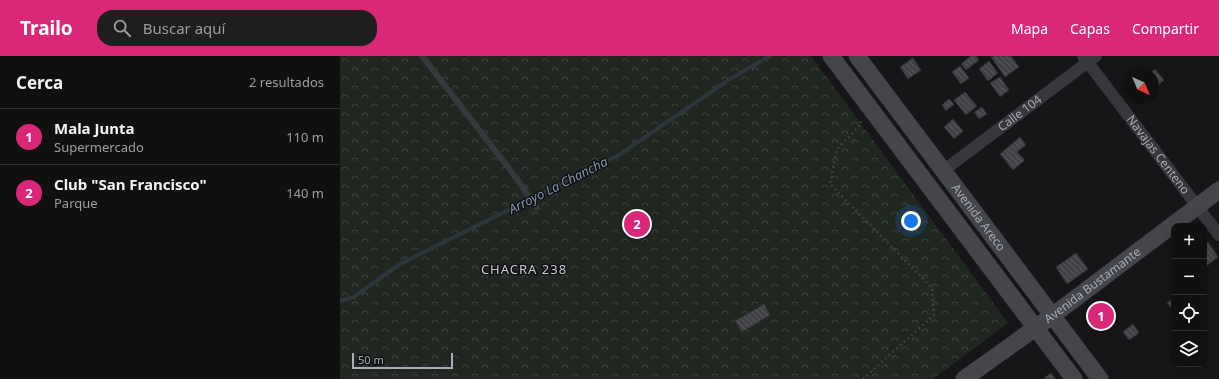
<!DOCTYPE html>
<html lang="es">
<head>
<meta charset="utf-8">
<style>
  body { margin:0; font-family:"Noto Sans",sans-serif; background:#1e1e1f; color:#f1f3f6 }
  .controls { position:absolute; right:12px; bottom:12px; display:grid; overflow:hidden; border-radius:8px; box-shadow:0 4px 16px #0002 }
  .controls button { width:36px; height:36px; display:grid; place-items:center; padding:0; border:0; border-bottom:1px solid #303031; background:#101011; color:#f1f3f6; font:20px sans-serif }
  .compass { position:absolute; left:783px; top:12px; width:36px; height:36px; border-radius:50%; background:#101011; box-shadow:0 4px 16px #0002; rotate:136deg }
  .scale { position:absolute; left:12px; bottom:10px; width:101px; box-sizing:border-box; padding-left:4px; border:2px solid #a8abb7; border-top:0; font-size:11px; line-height:14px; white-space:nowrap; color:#a8abb7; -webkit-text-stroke:3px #111012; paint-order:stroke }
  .you { position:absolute; left:571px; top:165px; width:14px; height:14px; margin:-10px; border:3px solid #fff; border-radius:50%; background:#1a73e8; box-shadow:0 0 0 6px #1a73e833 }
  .badge { display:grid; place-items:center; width:26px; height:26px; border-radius:50%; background:#db2777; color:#fff; font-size:13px; font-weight:700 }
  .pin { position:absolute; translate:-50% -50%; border:2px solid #fff; box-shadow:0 1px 4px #0006 }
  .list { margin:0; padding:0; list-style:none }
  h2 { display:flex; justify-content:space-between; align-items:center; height:52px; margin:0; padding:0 16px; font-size:17px }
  h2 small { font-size:13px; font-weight:400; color:#9c9d9f }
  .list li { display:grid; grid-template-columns:26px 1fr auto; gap:12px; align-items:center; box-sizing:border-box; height:56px; padding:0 16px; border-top:1px solid #303031 }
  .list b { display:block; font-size:15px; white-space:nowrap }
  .list p { margin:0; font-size:13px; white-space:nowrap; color:#9c9d9f }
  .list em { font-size:13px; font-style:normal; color:#9c9d9f }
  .icon { flex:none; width:22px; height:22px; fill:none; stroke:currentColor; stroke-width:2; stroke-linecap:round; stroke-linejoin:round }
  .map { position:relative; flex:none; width:879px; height:323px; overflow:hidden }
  header { display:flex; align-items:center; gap:24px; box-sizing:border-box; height:56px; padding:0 20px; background:#db2777; color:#fff }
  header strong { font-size:19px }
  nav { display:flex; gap:22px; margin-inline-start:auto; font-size:14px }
  .search { width:280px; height:36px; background:#1e1e1f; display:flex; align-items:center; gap:10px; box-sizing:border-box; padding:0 14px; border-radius:16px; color:#9c9d9f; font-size:15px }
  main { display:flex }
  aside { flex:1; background:#101011 }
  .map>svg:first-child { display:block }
</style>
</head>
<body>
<header>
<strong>Trailo</strong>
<div class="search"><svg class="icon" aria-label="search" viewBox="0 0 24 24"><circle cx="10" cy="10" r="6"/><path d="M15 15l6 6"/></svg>Buscar aquí</div>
<nav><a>Mapa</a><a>Capas</a><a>Compartir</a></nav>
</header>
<main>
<aside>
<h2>Cerca<small>2 resultados</small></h2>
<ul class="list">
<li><span class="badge">1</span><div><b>Mala Junta</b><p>Supermercado</p></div><em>110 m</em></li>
<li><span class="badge">2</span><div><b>Club &quot;San Francisco&quot;</b><p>Parque</p></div><em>140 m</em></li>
</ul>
</aside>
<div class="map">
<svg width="879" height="323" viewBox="0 0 879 323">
  <defs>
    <pattern id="forest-crowns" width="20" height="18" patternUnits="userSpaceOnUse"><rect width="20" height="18" fill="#202721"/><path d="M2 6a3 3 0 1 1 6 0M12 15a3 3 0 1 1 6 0" fill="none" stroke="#3e443f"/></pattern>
    <pattern id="building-back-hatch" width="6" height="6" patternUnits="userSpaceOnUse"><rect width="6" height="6" fill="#424247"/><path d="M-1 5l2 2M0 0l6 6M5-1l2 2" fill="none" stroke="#5a5b5f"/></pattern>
  </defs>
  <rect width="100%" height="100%" fill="#161517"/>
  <polygon fill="url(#forest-crowns)" points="0,0 471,0 668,267 593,323 0,323"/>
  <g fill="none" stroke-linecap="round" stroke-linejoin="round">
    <polyline stroke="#2e353c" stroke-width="4" points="0,245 14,241 60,208 279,99 390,23 430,0"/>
  </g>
  <g fill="url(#building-back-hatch)" stroke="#303033">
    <polygon points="631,0 636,0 639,4 626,14 621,8"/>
    <polygon points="653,0 671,0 679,11 665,21 651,1"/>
    <polygon points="573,2 581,14 568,23 560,11"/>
    <polygon points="649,5 658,17 648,25 639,13"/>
    <polygon points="620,10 629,22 621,28 612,16"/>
    <polygon points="815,13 824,24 816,31 813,28 813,18 810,18"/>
    <polygon points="660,21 669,34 660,41 650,27"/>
    <polygon points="625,36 637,50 626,59 614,44"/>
    <polygon points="609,43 614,48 606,55 602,49"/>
    <polygon points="642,51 647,58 639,63 634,56"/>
    <polygon points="613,63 623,75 614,83 604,71"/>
    <polygon points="680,81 686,89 677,96 685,104 673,114 660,98"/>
    <polygon points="868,186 878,201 864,212 864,189"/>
    <polygon points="736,197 748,213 727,228 716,211"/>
    <polygon points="834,242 834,256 827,247"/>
    <polygon points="424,248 430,259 402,276 395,265"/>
    <polygon points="793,268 799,277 789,284 783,276"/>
    <polygon points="711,317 716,323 703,323"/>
  </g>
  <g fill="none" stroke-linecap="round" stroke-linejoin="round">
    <polyline stroke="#3d3e43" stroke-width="2.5" stroke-dasharray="2 3" stroke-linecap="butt" points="521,65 521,68 497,93 490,128 592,232 594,259 523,323"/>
    <polyline stroke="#37373c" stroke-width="6" points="82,0 177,123 197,152"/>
    <g stroke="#37373c" stroke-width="12">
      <path id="s1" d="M743 0 879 179"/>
      <path id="s2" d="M603 115 756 0"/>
    </g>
    <g stroke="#45464c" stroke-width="17">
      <polyline points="491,0 734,323"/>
      <path id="s3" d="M517 0 760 323"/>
      <path id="s4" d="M624 323 712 260 879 134"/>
    </g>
  </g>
  <g text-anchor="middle" stroke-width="3" stroke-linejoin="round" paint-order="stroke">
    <g font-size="12" fill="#a8abb7" stroke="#111012">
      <text dy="4" stroke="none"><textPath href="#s2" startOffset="96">Calle 104</textPath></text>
      <text dy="4" stroke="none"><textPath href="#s1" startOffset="124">Navajas Centeno</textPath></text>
      <text dy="4" stroke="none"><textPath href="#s3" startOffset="202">Avenida Areco</textPath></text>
      <text dy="4" stroke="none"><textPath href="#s4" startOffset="159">Avenida Bustamante</textPath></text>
    </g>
    <g font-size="13" font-style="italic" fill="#8195b0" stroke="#111012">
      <text transform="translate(218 129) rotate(-27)" y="5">Arroyo La Chancha</text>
    </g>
    <g font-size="13" letter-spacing="1" fill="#c9cad3" stroke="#111012">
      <text x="184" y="218">CHACRA 238</text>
    </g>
  </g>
</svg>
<div class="controls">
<button>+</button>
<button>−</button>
<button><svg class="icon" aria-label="locate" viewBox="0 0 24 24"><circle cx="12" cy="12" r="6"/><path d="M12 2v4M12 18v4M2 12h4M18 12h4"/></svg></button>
<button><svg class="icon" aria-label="layers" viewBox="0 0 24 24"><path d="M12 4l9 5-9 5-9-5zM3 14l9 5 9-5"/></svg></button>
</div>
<svg class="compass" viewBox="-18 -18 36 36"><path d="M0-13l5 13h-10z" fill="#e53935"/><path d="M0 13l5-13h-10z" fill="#9c9d9f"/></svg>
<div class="scale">50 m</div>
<div class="you"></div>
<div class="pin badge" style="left:761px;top:260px">1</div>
<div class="pin badge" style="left:297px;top:168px">2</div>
</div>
</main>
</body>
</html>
